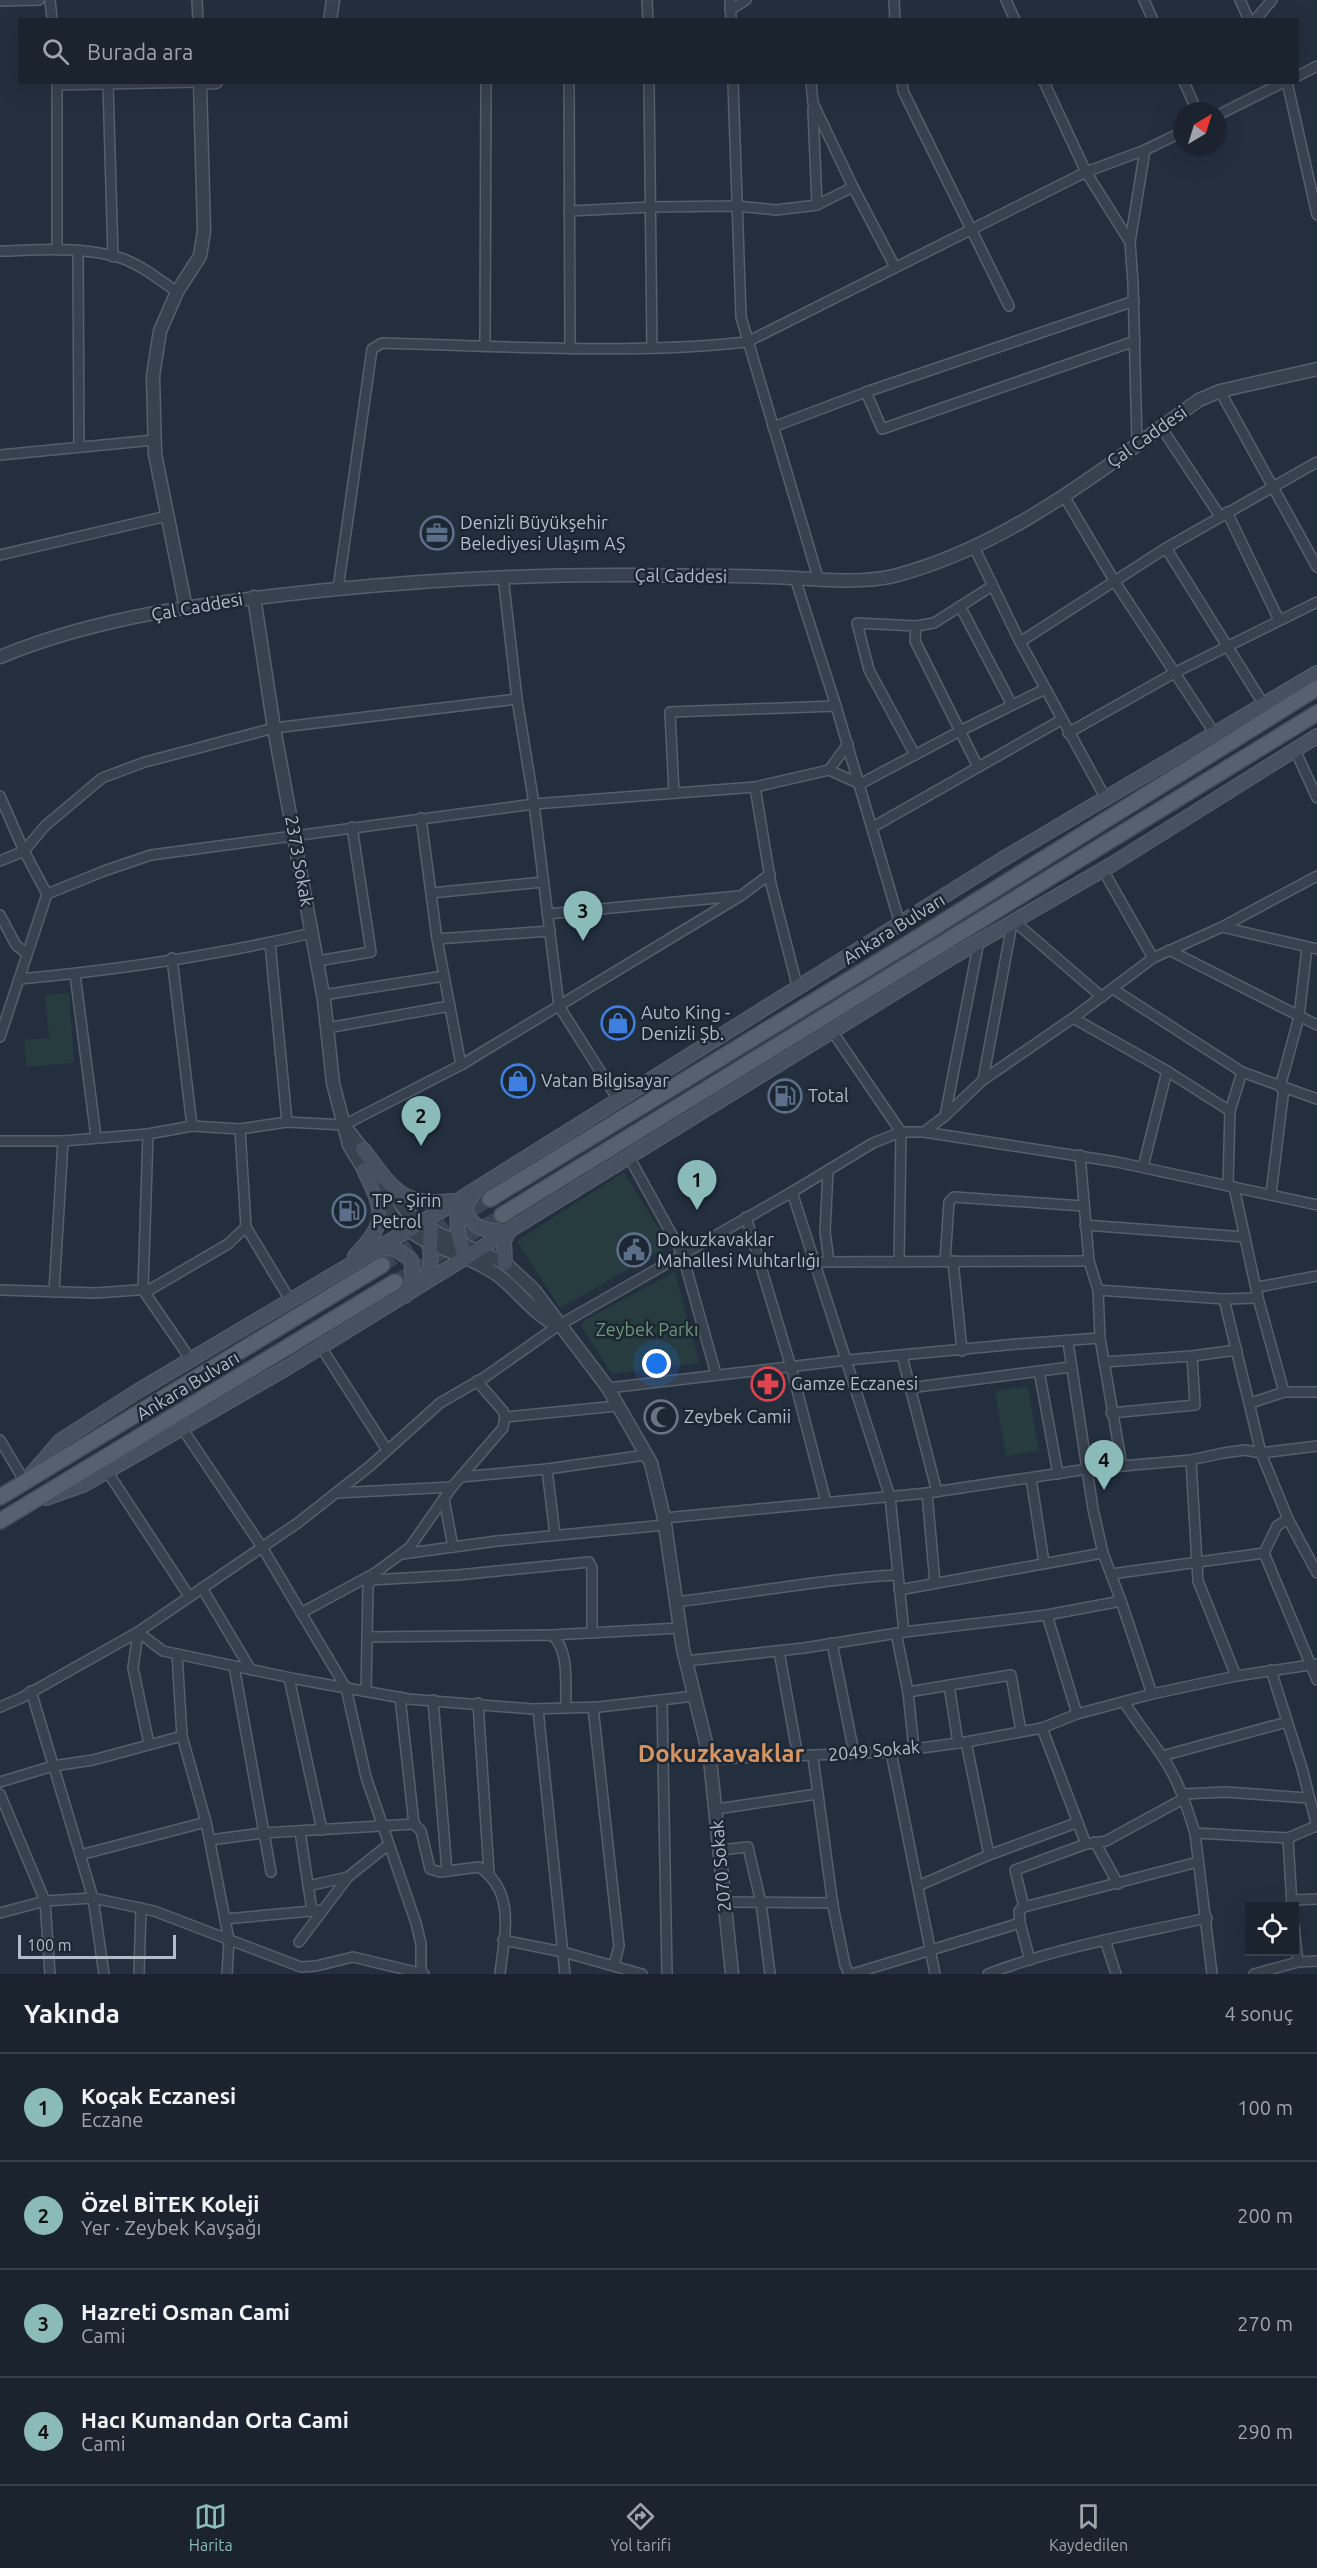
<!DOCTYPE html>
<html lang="tr">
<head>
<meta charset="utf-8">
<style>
  body { margin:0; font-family:Ubuntu,sans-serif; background:#242b36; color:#f1f3f6 }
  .controls { position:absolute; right:18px; bottom:18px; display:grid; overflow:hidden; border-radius:0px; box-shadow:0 6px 24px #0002 }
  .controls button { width:54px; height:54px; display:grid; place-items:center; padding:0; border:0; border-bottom:2px solid #39404a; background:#1b232e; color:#f1f3f6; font:30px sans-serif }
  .compass { position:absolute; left:1173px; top:102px; width:54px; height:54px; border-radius:50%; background:#1b232e; box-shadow:0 6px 24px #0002; rotate:38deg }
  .scale { position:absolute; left:18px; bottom:15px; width:158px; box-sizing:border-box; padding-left:6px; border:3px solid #b4bcc9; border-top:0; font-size:16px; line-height:21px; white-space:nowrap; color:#b4bcc9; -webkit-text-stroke:4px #1d2633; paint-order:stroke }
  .you { position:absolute; left:657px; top:1364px; width:21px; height:21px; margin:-15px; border:4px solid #fff; border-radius:50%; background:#1a73e8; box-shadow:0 0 0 9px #1a73e833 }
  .badge { display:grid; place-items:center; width:39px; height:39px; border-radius:50%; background:#8bbbb9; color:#111; font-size:20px; font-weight:700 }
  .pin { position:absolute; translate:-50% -50px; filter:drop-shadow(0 2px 3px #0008) }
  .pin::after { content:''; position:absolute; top:32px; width:21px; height:18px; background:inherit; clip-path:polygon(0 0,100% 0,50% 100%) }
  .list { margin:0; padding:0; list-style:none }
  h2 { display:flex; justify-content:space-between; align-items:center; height:78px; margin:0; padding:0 24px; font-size:26px }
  h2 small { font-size:20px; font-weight:400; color:#a0a4aa }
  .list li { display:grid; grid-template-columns:39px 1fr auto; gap:18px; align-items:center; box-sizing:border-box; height:108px; padding:0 24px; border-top:2px solid #39404a }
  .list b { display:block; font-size:22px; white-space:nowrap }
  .list p { margin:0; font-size:20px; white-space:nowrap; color:#a0a4aa }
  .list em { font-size:20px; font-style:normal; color:#a0a4aa }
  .icon { flex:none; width:33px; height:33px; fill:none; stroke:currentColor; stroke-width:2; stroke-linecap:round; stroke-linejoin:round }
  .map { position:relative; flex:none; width:1317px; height:1974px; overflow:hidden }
  .search { position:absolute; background:#1b232e; box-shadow:0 6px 24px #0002; left:18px; right:18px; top:18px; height:66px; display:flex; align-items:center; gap:15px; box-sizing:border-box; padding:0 21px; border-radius:0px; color:#a0a4aa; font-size:22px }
  .sheet { height:510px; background:#1b232e }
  nav { display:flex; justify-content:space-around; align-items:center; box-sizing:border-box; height:84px; border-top:2px solid #39404a; background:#1b232e; font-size:16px; color:#a0a4aa }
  nav a { display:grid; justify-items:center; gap:3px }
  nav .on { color:#8bbbb9 }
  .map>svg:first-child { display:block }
</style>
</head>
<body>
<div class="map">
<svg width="1317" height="1974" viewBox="0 0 1317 1974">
  <rect width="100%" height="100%" fill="#242f3e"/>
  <g fill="#263c3f">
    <polygon points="69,993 74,1063 26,1067 24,1040 49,1038 45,995"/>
    <polygon points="624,1172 669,1246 560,1308 517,1241"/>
    <polygon points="675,1272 699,1363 612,1374 581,1326 585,1320"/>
    <polygon points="1028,1386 1039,1451 1006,1456 995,1391"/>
  </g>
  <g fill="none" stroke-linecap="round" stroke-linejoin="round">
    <g stroke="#3a4453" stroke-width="14" stroke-dasharray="14 7" stroke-linecap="butt">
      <polyline points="382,1265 490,1199"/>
      <polyline points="395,1282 502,1215"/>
    </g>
    <g stroke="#565f6c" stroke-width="12">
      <g id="minor">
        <polyline points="50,0 52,20"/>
        <polyline points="197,0 198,20"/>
        <polyline points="647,0 648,20"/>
        <polyline points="730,0 731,20"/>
        <polyline points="894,0 895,20"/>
        <polyline points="1006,0 1015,20"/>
        <polyline points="1144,0 1153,20"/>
        <polyline points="1240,0 1249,20"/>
        <polyline points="0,1 39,0"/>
        <polyline points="730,10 746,0"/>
        <polyline points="1255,20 1272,0"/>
        <polyline points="1298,76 1317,66"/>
        <polyline points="569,82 570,349"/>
        <polyline points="649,82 652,348"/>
        <polyline points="733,82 741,317 819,581"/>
        <polyline points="811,82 813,103 853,187 895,267"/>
        <polyline points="902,82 903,91 1009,306"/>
        <polyline points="1044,82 1086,172 1130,242 1133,283 1137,444"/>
        <polyline points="1184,82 1197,111"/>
        <polyline points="1287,82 1317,215"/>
        <polyline points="108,84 113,257"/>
        <polyline points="57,85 200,82"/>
        <polyline points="813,109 817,205"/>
        <polyline points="1218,115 1284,82"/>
        <polyline points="569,211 651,207 737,206 776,210 817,205 853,187"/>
        <polyline points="1130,242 1145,150"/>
        <polyline points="57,250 57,82"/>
        <polyline points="78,250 79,446"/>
        <path d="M0 251C40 250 82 246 121 258 141 265 160 280 177 292"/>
        <polyline points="485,346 486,82"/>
        <polyline points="1220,391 1317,567"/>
        <polyline points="866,392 1134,301"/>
        <polyline points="773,427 866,392 882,429 1135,341"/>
        <polyline points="1161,427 1220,516"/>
        <polyline points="0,455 154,440"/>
        <polyline points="1064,496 1115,582 1215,734"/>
        <polyline points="1227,512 1279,620"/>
        <polyline points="974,547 1020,642 1106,799"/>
        <polyline points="1166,548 1264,705"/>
        <polyline points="0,555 167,516"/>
        <polyline points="503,576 517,699 534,804 559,1006 619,1101"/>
        <polyline points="795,578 836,706 900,924"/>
        <path d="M338 589 372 349 382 343C504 346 626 355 747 342L1086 172 1145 150 1182 132"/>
        <polyline points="960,606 1012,705"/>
        <polyline points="916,626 915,641 978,767"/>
        <polyline points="1020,642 1166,548 1317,462"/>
        <polyline points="1068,733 1176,672 1317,602"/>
        <polyline points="1295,750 1317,798"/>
        <polyline points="915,755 869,670 857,623 916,626 934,623 992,586"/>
        <polyline points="829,770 860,784 960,731 1045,689"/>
        <polyline points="755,787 771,884 798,989"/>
        <polyline points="674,793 670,712 836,706"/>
        <polyline points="0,796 24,851 47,894 0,1037"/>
        <polyline points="421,818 437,939 461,1065"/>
        <polyline points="873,827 1061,720"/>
        <polyline points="0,861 24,851 45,826 102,778 145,762 274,728 517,699"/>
        <polyline points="1103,870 1153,958"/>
        <polyline points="431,893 543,882"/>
        <polyline points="47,894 104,871 151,855 534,804 755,787 829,770 848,744"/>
        <polyline points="547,914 739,896"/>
        <polyline points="0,915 16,945 27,954"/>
        <polyline points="1015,922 1102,997"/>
        <polyline points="1222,927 1317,949"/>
        <polyline points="437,939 550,931"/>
        <polyline points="270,943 287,1122"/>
        <polyline points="1169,950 1317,1025"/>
        <polyline points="172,958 192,1126"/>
        <polyline points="317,961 371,952 352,827"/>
        <polyline points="75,974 96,1137"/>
        <path d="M19 979C116 970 217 955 312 933"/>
        <polyline points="1113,989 1242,1072 1317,1099"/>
        <polyline points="323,995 444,976"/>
        <polyline points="1073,1018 1167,1071 1230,1111"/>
        <polyline points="327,1028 450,1006"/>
        <polyline points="832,1031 901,1132 899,1261"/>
        <polyline points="983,1080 1012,924"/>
        <polyline points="1280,1087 1299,1017 1307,947"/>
        <polyline points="945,1116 979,941"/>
        <polyline points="924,1132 1117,1162 1317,1205"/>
        <polyline points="148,1134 143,1290 191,1360"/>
        <polyline points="0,1141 63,1141 148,1134 192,1126 240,1129 287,1122 344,1125 461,1065 742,895 770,874"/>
        <polyline points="1080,1155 1089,1261 1098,1290 1100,1338 1122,1466"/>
        <polyline points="629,1157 682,1253 716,1374"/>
        <polyline points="1143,1167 1167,1071"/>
        <polyline points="828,1171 825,1232 829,1261"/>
        <polyline points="1228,1185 1230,1111 1242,1072"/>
        <polyline points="1234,1187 1258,1298 1284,1392"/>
        <polyline points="1271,1194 1284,1088"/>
        <polyline points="746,1217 791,1367 826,1502"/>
        <polyline points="1085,1225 1245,1237"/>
        <polyline points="246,1227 290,1300"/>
        <polyline points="945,1261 949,1202 954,1197 1083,1206"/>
        <polyline points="953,1261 962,1351"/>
        <polyline points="815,1262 1089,1261"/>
        <polyline points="1258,1287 1317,1276"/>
        <polyline points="0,1290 96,1293 151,1289 228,1244 246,1227 240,1129"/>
        <polyline points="1098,1290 1224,1299 1258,1298"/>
        <polyline points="54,1292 63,1141"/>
        <polyline points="1224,1299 1261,1453 1288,1519 1317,1573"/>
        <polyline points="561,1324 792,1192 873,1143 901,1132 924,1132 945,1116 983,1080 1073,1018 1153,958 1222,927 1317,876"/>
        <polyline points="1068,1342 1093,1509 1103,1553 1121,1601 1152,1694"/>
        <polyline points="321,1347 387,1450"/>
        <polyline points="902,1356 937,1492"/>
        <polyline points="1104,1362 1192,1356 1237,1350"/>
        <polyline points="1039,1371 1058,1474"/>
        <polyline points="608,1388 848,1360 1017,1344 1100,1338"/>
        <polyline points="909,1388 1071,1367"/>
        <polyline points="1251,1403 1284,1392 1317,1392"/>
        <polyline points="1111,1413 1195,1405 1192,1356"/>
        <polyline points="505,1417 617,1406"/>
        <polyline points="182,1428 262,1547 346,1688 366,1777 416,1923 421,1944 421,1974"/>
        <polyline points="0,1440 25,1482"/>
        <polyline points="1191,1460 1198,1581 1236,1676"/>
        <polyline points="547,1469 555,1535"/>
        <polyline points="107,1471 189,1596"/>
        <polyline points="461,1477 547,1469 646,1455"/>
        <polyline points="1031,1478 1044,1563"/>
        <polyline points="336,1493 452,1487"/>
        <polyline points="927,1493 935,1583"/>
        <polyline points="444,1499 453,1547"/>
        <polyline points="664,1518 927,1493 1088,1469 1191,1460 1223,1453 1245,1450 1261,1453 1317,1446"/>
        <polyline points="1288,1519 1277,1526 1264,1553 1317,1680"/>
        <polyline points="402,1554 497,1541 665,1525"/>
        <polyline points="1111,1574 1264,1553"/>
        <polyline points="371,1580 458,1575 589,1562 592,1568 592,1633"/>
        <polyline points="202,1588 251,1670"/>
        <polyline points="899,1590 1103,1553"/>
        <path d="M676 1602C750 1593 823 1579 896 1575"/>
        <polyline points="301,1613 375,1573"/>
        <polyline points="1047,1615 1077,1714"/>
        <polyline points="904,1632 1047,1615 1121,1601"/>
        <polyline points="896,1633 908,1692 914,1749"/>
        <polyline points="552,1635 680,1628"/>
        <path d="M367 1637 552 1635C570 1651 565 1684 566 1707"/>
        <polyline points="832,1643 854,1753"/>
        <polyline points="779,1651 798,1757"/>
        <polyline points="177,1654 182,1736 206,1822 229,1940 227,1974"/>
        <polyline points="686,1661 804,1648 904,1632 890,1497 792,1192"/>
        <polyline points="234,1666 271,1872"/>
        <polyline points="1271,1670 1302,1768 1317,1827"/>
        <polyline points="289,1678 322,1830"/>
        <polyline points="949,1685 958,1743"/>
        <polyline points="31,1691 93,1898 104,1974"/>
        <polyline points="366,1691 368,1586 375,1573 410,1547 452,1487 503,1428 505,1417 503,1411 477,1381"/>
        <polyline points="908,1692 1011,1675 1021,1731"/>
        <polyline points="400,1697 414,1824"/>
        <polyline points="433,1700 447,1871"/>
        <polyline points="662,1701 667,1974"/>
        <path d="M1124 1702C1136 1721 1150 1738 1162 1756 1178 1779 1187 1807 1195 1833L1212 1974"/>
        <polyline points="478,1703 489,1873"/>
        <polyline points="0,1707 21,1698 138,1632 163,1651 296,1679 408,1699 533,1709 599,1707 695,1696"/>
        <polyline points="593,1707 619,1946 614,1965"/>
        <polyline points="538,1709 565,1974"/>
        <polyline points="1042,1728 1086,1844"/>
        <polyline points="966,1742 989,1855"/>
        <polyline points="149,1744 133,1668 138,1632 299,1522 370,1466 440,1403 485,1377 559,1325"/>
        <polyline points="891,1752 935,1974"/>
        <polyline points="1162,1756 1287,1722"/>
        <polyline points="813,1757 833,1906 845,1965 849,1974"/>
        <polyline points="710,1759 891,1752 966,1742 1042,1728 1077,1714 1152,1694 1236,1676 1317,1664"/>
        <polyline points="0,1782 53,1766 93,1760 182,1736"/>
        <polyline points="0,1794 45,1901 50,1974"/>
        <polyline points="1182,1794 1226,1792 1308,1798"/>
        <polyline points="717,1809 817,1794"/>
        <polyline points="300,1831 312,1911"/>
        <polyline points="1195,1833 1288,1838 1316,1826"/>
        <polyline points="1288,1838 1292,1906"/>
        <path d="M210 1840 263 1833 414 1824 421 1831 430 1869 440 1872 479 1867C517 1892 504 1936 500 1974"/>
        <polyline points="1095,1842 1118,1884"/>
        <polyline points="720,1850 748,1847 761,1903 770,1974"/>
        <polyline points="80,1855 206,1822"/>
        <polyline points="308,1886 348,1877"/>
        <polyline points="918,1886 989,1855 1076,1823"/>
        <polyline points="1292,1900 1317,1899"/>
        <polyline points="723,1902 833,1903"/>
        <polyline points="1024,1907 1015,1870 1086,1844 1106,1841 1183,1799"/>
        <polyline points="0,1913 45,1901 93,1898 154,1911 301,1967 316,1966 353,1957 424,1974"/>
        <polyline points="225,1919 323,1910"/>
        <polyline points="1294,1927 1298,1962"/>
        <polyline points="503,1940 563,1952 642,1974"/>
        <polyline points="1105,1940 1116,1974"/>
        <polyline points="299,1942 348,1877 388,1845"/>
        <polyline points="1030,1960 1020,1923 1019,1911 1024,1907 1198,1862"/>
        <polyline points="139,1974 141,1908"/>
        <polyline points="852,1974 1020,1923"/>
        <path d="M988 1974C1058 1947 1134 1934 1207 1918"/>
        <polyline points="1254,1974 1298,1962 1317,1961"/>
      </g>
    </g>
    <g stroke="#565f6c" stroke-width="15">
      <g id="tertiary">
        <polyline points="330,20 333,0"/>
        <path d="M254 597 274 728 324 1000 333 1083 349 1145 393 1217C422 1248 467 1252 500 1277 516 1289 540 1320 556 1324"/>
        <polyline points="186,608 155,454 153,376 160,331 177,292 200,256 204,231 200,83 216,82"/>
        <path d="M0 657C100 615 220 601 327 590 430 580 532 574 636 575 688 576 741 575 794 578 823 580 866 583 894 576 1010 546 1103 468 1199 400L1220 391 1317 369"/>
        <polyline points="344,1125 368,1157"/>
        <polyline points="386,1185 407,1212 420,1223 439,1234 505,1263 534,1290 608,1388 651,1463 664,1518 683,1649 710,1759 732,1974"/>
      </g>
    </g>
    <g stroke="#565f6c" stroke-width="16">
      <g id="secondary">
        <path d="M363 1149C392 1187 400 1207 452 1201"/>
        <path d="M476 1191C450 1215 481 1236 507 1230"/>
        <path d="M463 1198C452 1220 459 1236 465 1258"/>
        <polyline points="379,1249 394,1248 411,1260 413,1279 405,1296"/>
        <path d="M355 1256C388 1222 384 1211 364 1170"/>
        <polyline points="505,1263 504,1241 510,1229"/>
        <path d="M422 1284C437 1261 427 1254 431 1230"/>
        <polyline points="30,1476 60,1441 138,1391 449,1206 1003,859 1317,673"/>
        <polyline points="46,1498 83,1485 285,1369 954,956 1111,865 1317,736"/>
      </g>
    </g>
    <g stroke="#414a57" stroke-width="18">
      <g id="primary">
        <polyline points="490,1199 914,940 1317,688"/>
        <polyline points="502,1215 1317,713"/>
        <polyline points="0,1497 382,1265"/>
        <polyline points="0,1521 395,1282"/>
      </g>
    </g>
    <use href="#minor" stroke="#38414e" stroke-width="9"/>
    <use href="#tertiary" stroke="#38414e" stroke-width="12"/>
    <use href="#secondary" stroke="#465061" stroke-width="14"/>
    <use href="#primary" stroke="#56606e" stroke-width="15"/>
  </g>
  <defs>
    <g id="office-ring" transform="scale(1.725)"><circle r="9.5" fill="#1d2633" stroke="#5c6f8a" stroke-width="1.5"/><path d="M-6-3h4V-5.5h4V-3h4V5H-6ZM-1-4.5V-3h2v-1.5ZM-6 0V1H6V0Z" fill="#5c6f8a"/></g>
    <g id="shop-ring" transform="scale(1.725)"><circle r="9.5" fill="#1d2633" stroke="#3f7fe0" stroke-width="1.5"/><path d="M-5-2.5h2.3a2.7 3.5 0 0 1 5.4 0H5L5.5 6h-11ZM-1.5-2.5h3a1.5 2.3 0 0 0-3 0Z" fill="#3f7fe0"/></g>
    <g id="fuel-ring" transform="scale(1.725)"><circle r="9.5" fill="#1d2633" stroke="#5c6f8a" stroke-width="1.5"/><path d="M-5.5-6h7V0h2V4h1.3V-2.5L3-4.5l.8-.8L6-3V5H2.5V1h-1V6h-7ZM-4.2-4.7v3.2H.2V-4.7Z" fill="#5c6f8a"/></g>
    <g id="civic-ring" transform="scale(1.725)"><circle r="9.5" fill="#1d2633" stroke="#5c6f8a" stroke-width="1.5"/><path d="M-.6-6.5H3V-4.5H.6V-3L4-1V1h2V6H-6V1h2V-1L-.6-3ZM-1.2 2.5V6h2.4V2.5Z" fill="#5c6f8a"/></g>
    <g id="pharmacy-ring" transform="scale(1.725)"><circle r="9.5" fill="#1d2633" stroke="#e0444e" stroke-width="1.5"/><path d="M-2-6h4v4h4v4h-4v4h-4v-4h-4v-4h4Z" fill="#e0444e"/></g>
    <g id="mosque-ring" transform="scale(1.725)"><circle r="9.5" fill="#1d2633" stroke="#6b7280" stroke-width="1.5"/><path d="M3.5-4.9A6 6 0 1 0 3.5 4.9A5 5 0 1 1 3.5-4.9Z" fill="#6b7280"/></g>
  </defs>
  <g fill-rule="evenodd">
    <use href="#office-ring" x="437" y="533"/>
    <use href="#shop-ring" x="618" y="1023"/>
    <use href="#shop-ring" x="518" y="1081"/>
    <use href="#fuel-ring" x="785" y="1096"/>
    <use href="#fuel-ring" x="349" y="1211"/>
    <use href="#civic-ring" x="634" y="1250"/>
    <use href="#pharmacy-ring" x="768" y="1384"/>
    <use href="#mosque-ring" x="661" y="1417"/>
  </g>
  <g text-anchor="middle" stroke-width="5" stroke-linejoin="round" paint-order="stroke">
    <g font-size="18" fill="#b4bcc9" stroke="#1d2633">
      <text transform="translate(1147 437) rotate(-35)" y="6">Çal Caddesi</text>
      <text transform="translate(681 576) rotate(1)" y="6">Çal Caddesi</text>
      <text transform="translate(197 607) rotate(-10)" y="6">Çal Caddesi</text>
      <text transform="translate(299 861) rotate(80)" y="6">2373 Sokak</text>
      <text transform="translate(894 929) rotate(-32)" y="6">Ankara Bulvarı</text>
      <text transform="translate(188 1386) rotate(-31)" y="6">Ankara Bulvarı</text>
      <text transform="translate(874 1751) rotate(-5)" y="6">2049 Sokak</text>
      <text transform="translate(721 1866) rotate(-95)" y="6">2070 Sokak</text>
    </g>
    <g font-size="18" fill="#b4bcc9" stroke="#1d2633" text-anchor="start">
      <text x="460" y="529">Denizli Büyükşehir<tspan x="460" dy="21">Belediyesi Ulaşım AŞ</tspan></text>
      <text x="641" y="1019">Auto King -<tspan x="641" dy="21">Denizli Şb.</tspan></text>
      <text x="541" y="1087">Vatan Bilgisayar</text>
      <text x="808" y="1102">Total</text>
      <text x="372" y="1207">TP - Şirin<tspan x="372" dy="21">Petrol</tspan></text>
      <text x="657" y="1246">Dokuzkavaklar<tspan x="657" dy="21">Mahallesi Muhtarlığı</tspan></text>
      <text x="791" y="1390">Gamze Eczanesi</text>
      <text x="684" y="1423">Zeybek Camii</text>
    </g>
    <g font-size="18" fill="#6b9a76" stroke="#1d2633">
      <text x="647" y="1336">Zeybek Parkı</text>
    </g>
    <g font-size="24" font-weight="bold" fill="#d59563" stroke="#1d2633">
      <text x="721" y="1762">Dokuzkavaklar</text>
    </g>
  </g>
</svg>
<div class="controls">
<button><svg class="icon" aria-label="locate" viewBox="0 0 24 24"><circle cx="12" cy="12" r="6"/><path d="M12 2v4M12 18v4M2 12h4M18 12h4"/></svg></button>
</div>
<svg class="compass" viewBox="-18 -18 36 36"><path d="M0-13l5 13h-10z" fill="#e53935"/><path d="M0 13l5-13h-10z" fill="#a0a4aa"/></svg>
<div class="scale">100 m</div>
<div class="you"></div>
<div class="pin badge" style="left:697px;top:1210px">1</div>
<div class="pin badge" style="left:421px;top:1146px">2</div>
<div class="pin badge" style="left:583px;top:941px">3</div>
<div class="pin badge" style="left:1104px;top:1490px">4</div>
<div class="search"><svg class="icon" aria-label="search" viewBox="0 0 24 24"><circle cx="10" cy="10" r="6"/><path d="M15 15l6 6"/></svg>Burada ara</div>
</div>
<section class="sheet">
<h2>Yakında<small>4 sonuç</small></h2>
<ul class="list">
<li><span class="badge">1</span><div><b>Koçak Eczanesi</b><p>Eczane</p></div><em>100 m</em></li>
<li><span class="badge">2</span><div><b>Özel BİTEK Koleji</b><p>Yer · Zeybek Kavşağı</p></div><em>200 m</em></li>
<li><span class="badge">3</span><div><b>Hazreti Osman Cami</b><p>Cami</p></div><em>270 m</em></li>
<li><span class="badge">4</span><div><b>Hacı Kumandan Orta Cami</b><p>Cami</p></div><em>290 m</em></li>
</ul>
</section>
<nav>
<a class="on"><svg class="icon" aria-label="map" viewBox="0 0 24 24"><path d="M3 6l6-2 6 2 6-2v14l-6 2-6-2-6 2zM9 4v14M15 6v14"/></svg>Harita</a>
<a><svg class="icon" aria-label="directions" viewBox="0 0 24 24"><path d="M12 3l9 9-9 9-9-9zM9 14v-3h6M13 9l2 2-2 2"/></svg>Yol tarifi</a>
<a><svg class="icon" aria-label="saved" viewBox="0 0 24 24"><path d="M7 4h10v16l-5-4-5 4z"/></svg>Kaydedilen</a>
</nav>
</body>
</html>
